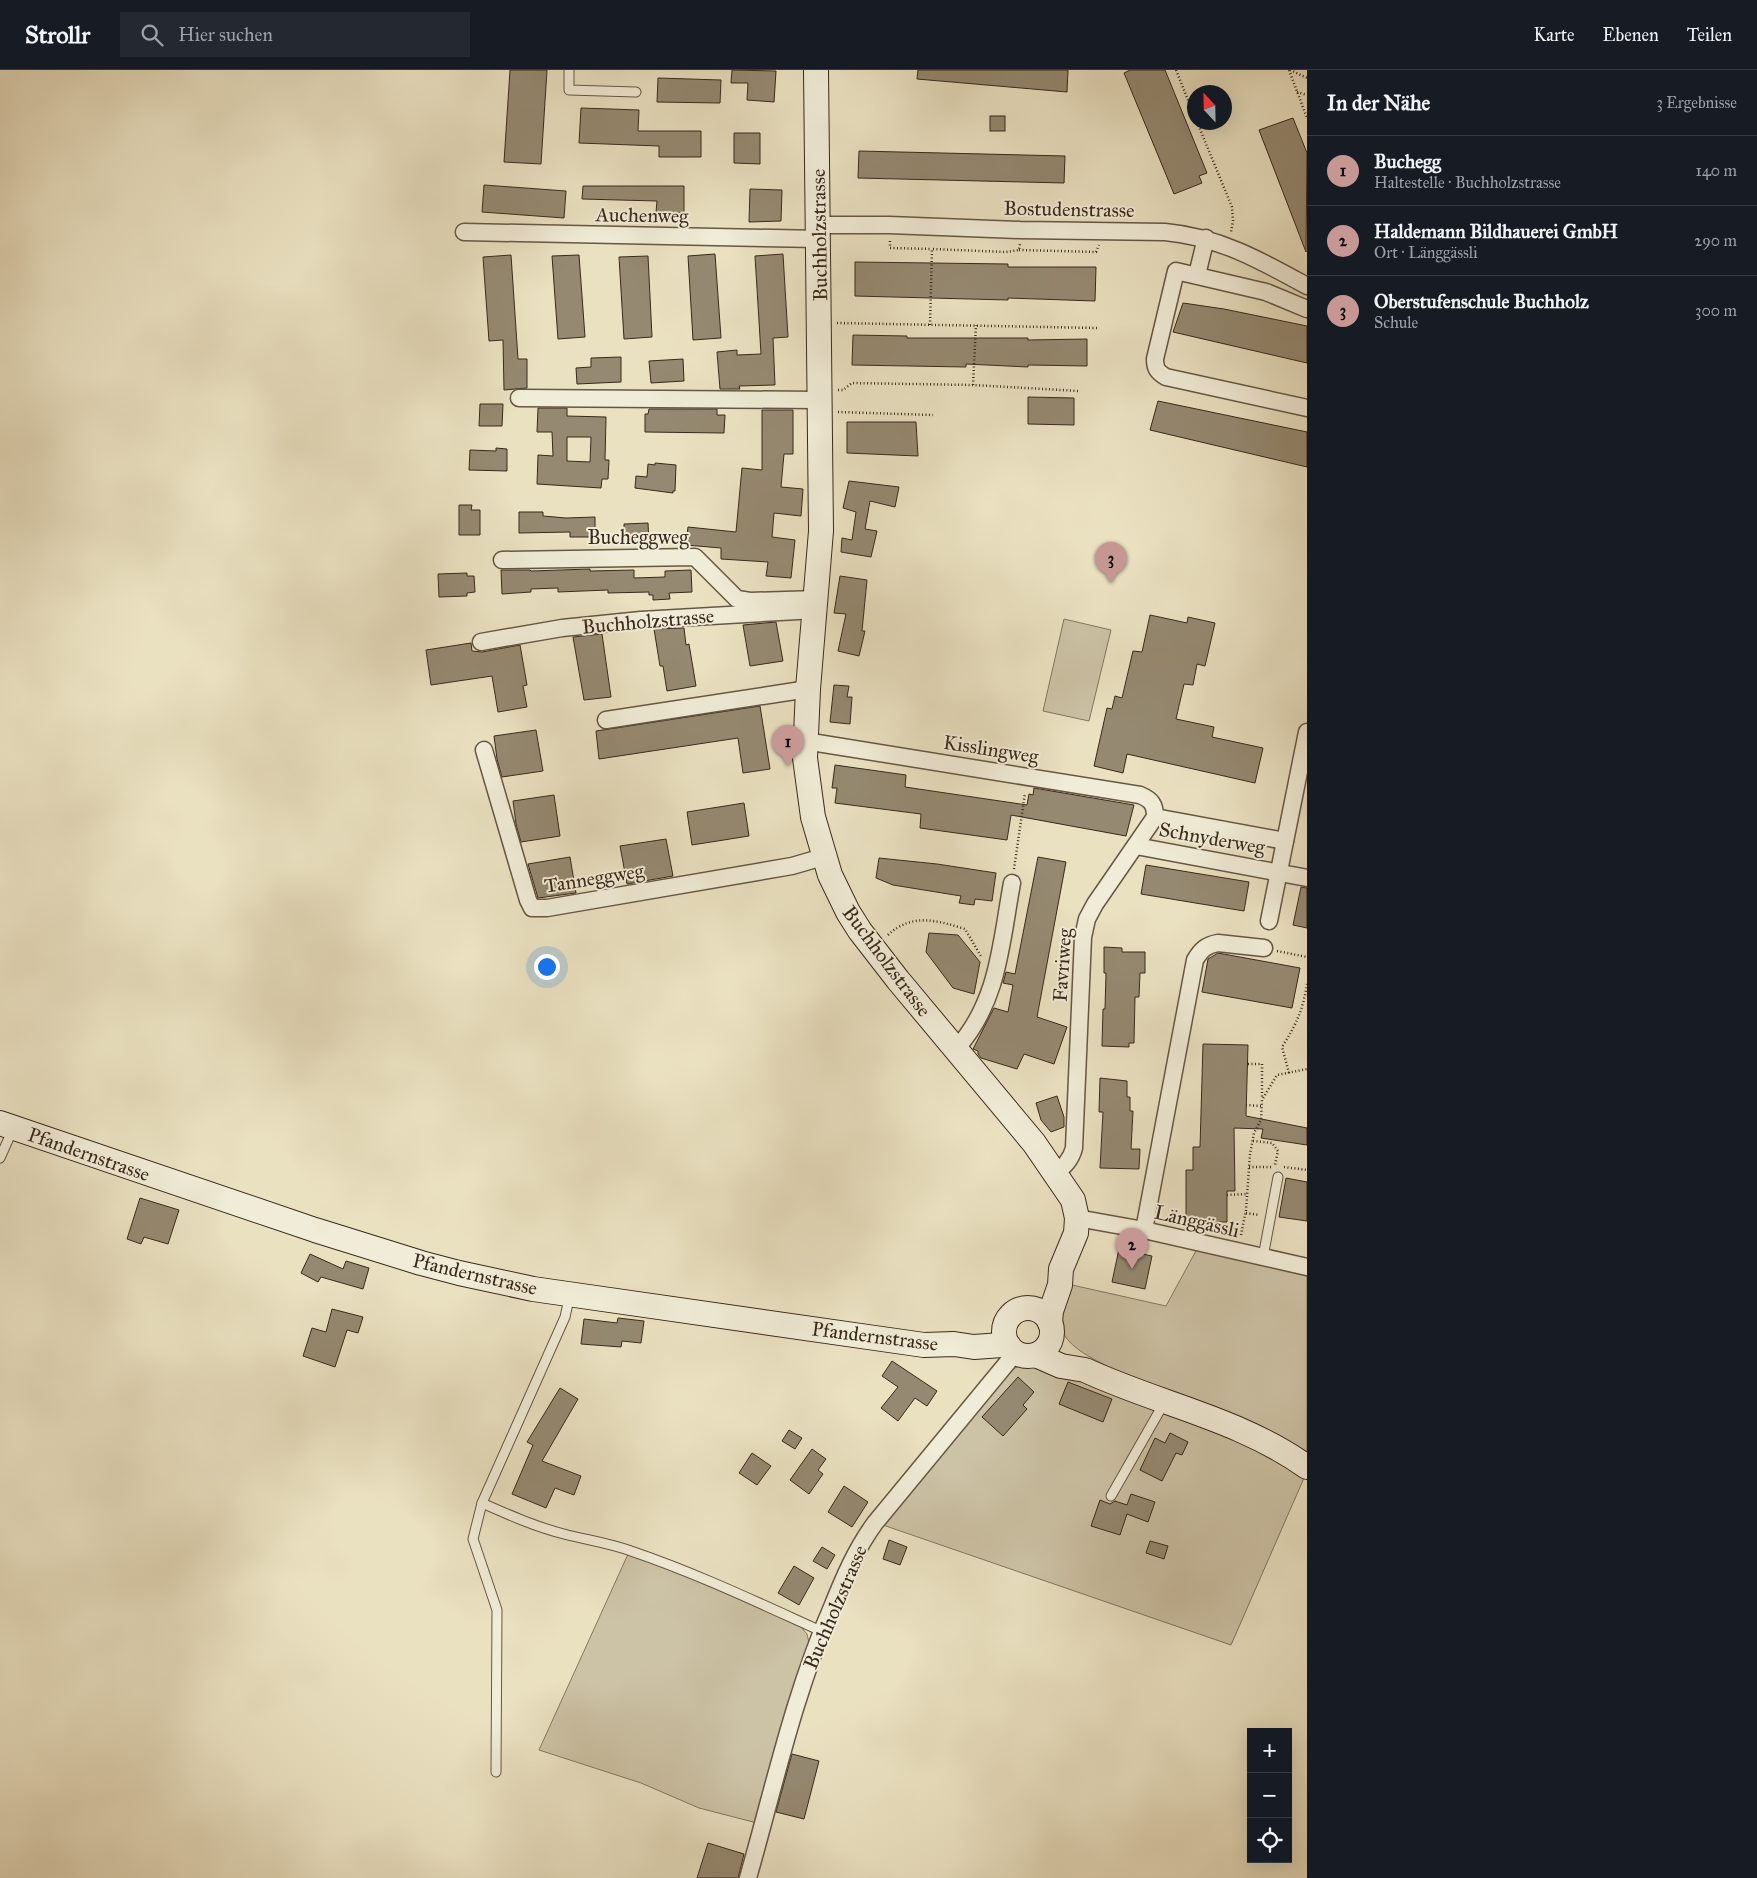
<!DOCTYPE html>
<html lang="de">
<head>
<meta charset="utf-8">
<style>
  body { margin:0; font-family:"IM FELL Great Primer",serif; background:#242831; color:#f1f3f6 }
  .controls { position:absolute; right:15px; bottom:15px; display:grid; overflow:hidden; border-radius:0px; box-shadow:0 5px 20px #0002 }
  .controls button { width:45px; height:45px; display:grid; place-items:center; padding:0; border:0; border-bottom:1px solid #363941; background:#171b24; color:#f1f3f6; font:25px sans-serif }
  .compass { position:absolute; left:1187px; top:15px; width:45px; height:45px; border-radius:50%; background:#171b24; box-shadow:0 5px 20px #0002; rotate:338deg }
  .you { position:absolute; left:546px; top:896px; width:18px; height:18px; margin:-12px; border:4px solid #fff; border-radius:50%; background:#1a73e8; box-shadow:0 0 0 8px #1a73e833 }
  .badge { display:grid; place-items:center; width:32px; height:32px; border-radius:50%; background:#c59692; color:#111; font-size:16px; font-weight:700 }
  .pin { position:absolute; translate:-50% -41px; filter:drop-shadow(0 1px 2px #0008) }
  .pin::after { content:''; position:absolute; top:26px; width:18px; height:15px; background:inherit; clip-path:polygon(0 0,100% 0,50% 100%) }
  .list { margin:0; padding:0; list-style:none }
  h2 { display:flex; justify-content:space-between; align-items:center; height:65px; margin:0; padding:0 20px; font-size:21px }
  h2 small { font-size:16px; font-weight:400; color:#9ea1a6 }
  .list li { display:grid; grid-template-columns:32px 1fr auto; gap:15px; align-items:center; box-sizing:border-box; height:70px; padding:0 20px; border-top:1px solid #363941 }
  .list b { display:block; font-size:19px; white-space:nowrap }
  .list p { margin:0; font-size:16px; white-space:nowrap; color:#9ea1a6 }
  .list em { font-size:16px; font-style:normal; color:#9ea1a6 }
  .icon { flex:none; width:28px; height:28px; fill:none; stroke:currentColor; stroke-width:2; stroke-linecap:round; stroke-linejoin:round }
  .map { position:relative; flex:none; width:1307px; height:1808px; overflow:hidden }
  header { display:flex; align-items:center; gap:30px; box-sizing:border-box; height:70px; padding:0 25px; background:#171b24; border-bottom:1px solid #363941 }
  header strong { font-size:24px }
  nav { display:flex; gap:28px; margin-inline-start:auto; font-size:18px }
  .search { width:350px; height:45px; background:#242831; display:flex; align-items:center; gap:12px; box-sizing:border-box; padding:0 18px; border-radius:0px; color:#9ea1a6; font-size:19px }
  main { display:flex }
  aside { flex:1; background:#171b24 }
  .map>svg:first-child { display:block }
</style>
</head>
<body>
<header>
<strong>Strollr</strong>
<div class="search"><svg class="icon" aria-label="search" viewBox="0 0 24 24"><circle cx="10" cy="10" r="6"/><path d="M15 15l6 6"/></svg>Hier suchen</div>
<nav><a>Karte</a><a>Ebenen</a><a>Teilen</a></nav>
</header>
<main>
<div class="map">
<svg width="1307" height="1808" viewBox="0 0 1307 1808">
  <rect width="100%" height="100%" fill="#eae1c1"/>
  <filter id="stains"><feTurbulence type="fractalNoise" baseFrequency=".004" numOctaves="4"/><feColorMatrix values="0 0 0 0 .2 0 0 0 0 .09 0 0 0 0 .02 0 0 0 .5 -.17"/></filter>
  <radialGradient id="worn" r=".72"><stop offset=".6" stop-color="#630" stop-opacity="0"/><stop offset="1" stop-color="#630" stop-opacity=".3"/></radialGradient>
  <g fill="#ccc2a5" stroke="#827660">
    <polygon points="1064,549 1111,560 1089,651 1043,641"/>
    <path d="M1197 1179 1307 1203V1382C1282 1365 1254 1352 1226 1341 1187 1325 1091 1299 1067 1269 1054 1252 1065 1231 1072 1215L1166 1236Z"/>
    <polygon points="1040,1293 1236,1366 1304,1408 1231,1575 880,1454 957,1361 1013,1299 1021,1295"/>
    <polygon points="629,1482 700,1509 801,1557 807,1564 809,1573 791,1625 757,1753 699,1738 641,1713 539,1680"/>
  </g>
  <g fill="#958971" stroke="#39291a" fill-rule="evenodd">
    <polygon points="510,0 547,0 541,94 504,92"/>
    <polygon points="732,0 776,1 774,32 747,30 748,13 731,13"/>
    <polygon points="918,0 1068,0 1067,22 917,9"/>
    <polygon points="1130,0 1165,0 1207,103 1199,106 1202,113 1174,124 1124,3"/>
    <polygon points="658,8 721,10 720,33 657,32"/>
    <polygon points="581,38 639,40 638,61 701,61 701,87 659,87 659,76 579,73"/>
    <rect x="990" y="46" width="15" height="15"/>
    <polygon points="1293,48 1307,83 1306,182 1259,60"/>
    <polygon points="734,63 760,63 760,94 734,93"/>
    <polygon points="859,81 1065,86 1064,113 858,108"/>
    <polygon points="484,115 566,121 564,148 482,142"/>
    <polygon points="583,116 684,116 684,143 656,142 657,131 582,129"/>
    <polygon points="750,119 782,120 781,151 749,152"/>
    <polygon points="715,184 721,268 693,270 688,186"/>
    <polygon points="783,184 788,267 773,268 775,315 739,316 740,319 720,319 717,282 737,280 737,285 761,284 755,186"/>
    <polygon points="511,185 518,289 527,289 527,318 504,320 503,270 489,271 483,187"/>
    <polygon points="579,185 585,267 558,269 552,186"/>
    <polygon points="648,186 652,267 624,269 619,187"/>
    <polygon points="855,192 1008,194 1008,197 1096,197 1095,231 1008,228 1008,230 855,226"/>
    <polygon points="1183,233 1224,239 1307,256 1307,293 1173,262"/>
    <polygon points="853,265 907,266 907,268 1028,268 1028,270 1087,269 1087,296 1028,295 1028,297 966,294 966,297 852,295"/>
    <polygon points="621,287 621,312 577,314 576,298 591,297 591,288"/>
    <polygon points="683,289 684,311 651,313 649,291"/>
    <polygon points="1028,327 1074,328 1074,355 1028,354"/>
    <polygon points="1158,331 1307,362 1307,397 1150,360"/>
    <polygon points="480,334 503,334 502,356 479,356"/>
    <path d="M538 338H567V346L606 347 605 390H609L608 409H602L601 418 537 414 538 385 553 386 552 362H537ZM567 367H591L590 392 567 391Z"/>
    <polygon points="649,339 717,339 717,345 725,345 724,363 645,362 645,344 648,344"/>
    <polygon points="762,340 793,340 793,384 784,384 781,417 803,419 801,446 774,443 772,467 795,470 791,508 766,506 768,492 721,489 721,478 686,475 688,457 736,462 742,398 762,400"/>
    <polygon points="847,352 916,352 918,386 847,383"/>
    <polygon points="496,378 507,379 507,401 469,400 470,380 496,381"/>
    <polygon points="655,393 676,395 675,421 673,421 673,423 635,418 636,406 647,407 648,394 655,395"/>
    <polygon points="849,411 899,417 895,437 870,431 865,459 877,461 871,487 841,482 842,468 852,470 856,442 843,438"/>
    <polygon points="459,435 472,435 471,440 480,440 480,465 459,465"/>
    <polygon points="519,442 543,442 543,446 566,448 595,447 595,467 570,467 570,462 519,463"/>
    <polygon points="648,453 649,473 624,473 624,454"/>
    <polygon points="590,499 590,501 634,500 634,508 665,507 665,501 691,500 692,522 669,523 670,529 653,530 653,525 649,525 649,522 608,523 608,520 558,522 558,518 531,519 531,522 502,524 501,500 530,500 531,501"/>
    <polygon points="467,503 467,506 474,506 475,522 467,523 467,526 439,527 438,504"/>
    <polygon points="840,506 867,510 862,561 865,561 859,586 838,581 846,544 834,543"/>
    <polygon points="1150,545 1187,553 1188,547 1215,553 1205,596 1197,594 1193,615 1184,614 1176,649 1214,657 1212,667 1263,678 1255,713 1127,684 1123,703 1094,696 1107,638 1112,639 1115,626 1122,628 1133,581 1142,582"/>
    <polygon points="776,552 783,591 750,596 743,555"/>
    <polygon points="684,558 686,575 689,574 696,616 667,621 663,596 660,596 654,559"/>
    <polygon points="602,564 611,627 584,630 573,567"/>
    <polygon points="471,573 472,581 482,582 520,575 527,615 523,616 527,637 498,642 492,606 431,615 426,580"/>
    <polygon points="834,615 849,616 847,627 852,627 850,654 830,652"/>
    <polygon points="760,636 770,699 743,703 738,668 599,689 596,661"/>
    <polygon points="536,660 543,701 502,707 497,689 494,666"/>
    <polygon points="835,695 906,705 905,717 1027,735 1029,724 1033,725 1034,718 1134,735 1126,766 1011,745 1007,770 920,758 921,744 835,733 837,718 832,718"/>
    <polygon points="554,725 560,766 521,772 516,754 513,731"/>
    <polygon points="744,733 749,766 692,775 687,742"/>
    <polygon points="666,769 673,806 627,814 620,776"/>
    <polygon points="570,787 576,823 538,828 528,794"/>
    <polygon points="1038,787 1066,792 1037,947 1067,957 1054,994 1024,984 1017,999 981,988 978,984 978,981 973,979 994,938 1008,942 1013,915 1003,913 1006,902 1015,904"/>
    <polygon points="879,788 937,794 996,803 992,831 975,829 974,835 959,833 961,826 893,815 876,808"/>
    <polygon points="1146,795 1249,812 1244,841 1141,824"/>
    <polygon points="1301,817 1307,818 1307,858 1293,855"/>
    <polygon points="929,863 958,865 980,892 974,924 953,918 926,882"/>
    <polygon points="1104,877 1122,878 1122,882 1145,882 1145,903 1140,903 1139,927 1135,927 1134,973 1129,973 1129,977 1102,976 1103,939 1105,939 1106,903 1104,903"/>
    <polygon points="1218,883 1300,898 1292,938 1202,922 1208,889"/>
    <polygon points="1203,974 1248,975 1246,1046 1307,1058 1307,1075 1261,1068 1263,1059 1234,1058 1235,1121 1227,1121 1227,1152 1186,1152 1186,1100 1193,1100 1193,1077 1200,1077"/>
    <polygon points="1100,1008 1127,1011 1127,1027 1130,1027 1130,1041 1133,1041 1131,1079 1140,1079 1139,1099 1100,1098 1103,1042 1099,1042"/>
    <polygon points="1057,1026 1064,1047 1064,1057 1051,1062 1041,1050 1036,1033"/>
    <polygon points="1286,1108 1307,1112 1307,1151 1279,1147"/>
    <polygon points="140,1128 179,1140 168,1174 144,1167 141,1174 127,1169"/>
    <polygon points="1119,1179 1152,1186 1145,1219 1112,1212"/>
    <polygon points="310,1184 343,1199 346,1191 369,1198 363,1219 321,1207 318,1212 301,1203"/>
    <polygon points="332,1239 363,1247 358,1263 347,1260 335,1297 303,1286 312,1258 326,1262"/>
    <polygon points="618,1248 644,1251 641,1273 622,1271 621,1277 581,1274 584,1249 617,1253"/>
    <polygon points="892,1291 937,1321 927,1336 915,1328 898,1351 881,1338 898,1317 882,1306"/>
    <polygon points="1018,1307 1034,1322 1023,1335 1027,1339 1003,1366 982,1347"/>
    <polygon points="1068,1312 1112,1329 1103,1352 1059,1334"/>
    <polygon points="560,1318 578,1329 542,1391 581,1406 574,1425 555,1418 546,1438 512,1424 533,1375 527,1372"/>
    <polygon points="789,1360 802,1368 795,1379 782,1371"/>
    <polygon points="1170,1363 1188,1372 1182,1385 1176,1383 1162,1411 1140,1400 1155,1368 1165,1373"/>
    <polygon points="812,1379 826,1389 818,1400 823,1404 809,1424 790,1410"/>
    <polygon points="752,1383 771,1396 757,1415 739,1403"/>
    <polygon points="844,1416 868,1432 852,1457 828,1442"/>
    <polygon points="1131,1424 1155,1432 1148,1452 1127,1444 1120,1465 1091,1456 1100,1430 1110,1434 1115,1431 1127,1435"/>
    <polygon points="889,1470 907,1477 900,1495 883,1489"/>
    <polygon points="1150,1471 1168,1476 1164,1489 1146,1483"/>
    <polygon points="822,1477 835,1485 827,1499 813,1491"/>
    <polygon points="794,1496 814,1508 799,1535 778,1523"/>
    <polygon points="792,1684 819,1691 804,1749 776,1742"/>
    <polygon points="708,1773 744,1784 738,1808 697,1808"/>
  </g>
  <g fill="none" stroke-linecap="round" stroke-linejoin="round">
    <g stroke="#655744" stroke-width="11">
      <g id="lane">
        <polyline points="569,0 569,20 636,22"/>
        <polyline points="0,1088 13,1059"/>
        <polyline points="1263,1187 1278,1107"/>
        <polyline points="1111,1426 1164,1333"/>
        <path d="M482 1433C509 1445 536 1457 564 1464 587 1470 609 1473 631 1481 696 1503 759 1533 821 1561"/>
        <polyline points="496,1702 497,1540 473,1469 482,1433 565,1247 570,1224"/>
      </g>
    </g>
    <g stroke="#655744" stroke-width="19">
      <g id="street">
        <path d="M819 155H889L1020 160 1165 162C1219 167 1260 190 1307 216"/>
        <polyline points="464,162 819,169"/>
        <polyline points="1197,205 1206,168"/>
        <path d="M1307 239 1266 222 1176 201 1155 289C1155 298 1157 302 1166 307L1307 338"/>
        <polyline points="519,328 819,330"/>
        <polyline points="502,490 695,487 737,529 750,531 817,529"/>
        <polyline points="481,572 562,558 641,550 816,540"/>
        <polyline points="606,650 808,619"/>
        <path d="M805 671 1140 725C1152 730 1155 735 1155 747"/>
        <polyline points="484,680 528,830 532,838 547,838 792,796 823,787"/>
        <polyline points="1155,747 1285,771"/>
        <polyline points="1136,776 1307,808"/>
        <polyline points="1269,851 1307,662"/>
        <path d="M956 979C999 932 1001 872 1012 813"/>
        <path d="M1056 1103C1064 1096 1071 1090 1074 1078L1083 867 1087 849 1095 834 1155 747"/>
        <polyline points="1077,1148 1144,1160 1307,1197"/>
        <path d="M1144 1160 1195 890C1201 880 1206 875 1218 873L1264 878"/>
        <path d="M748 1808C774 1717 794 1624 832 1537 844 1507 856 1479 875 1453L1016 1282"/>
      </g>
    </g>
    <g stroke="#39291a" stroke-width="26">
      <g id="secondary">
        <polyline points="816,0 821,461 808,619 805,688 813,747 830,805 848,842 860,861 898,910 1034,1073 1073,1130 1077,1148 1076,1163 1061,1199 1060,1215 1051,1241 1050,1253"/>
        <polyline points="0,1053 315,1160 421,1193 459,1203 533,1219 924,1275 954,1274 974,1277 1002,1275 1009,1276"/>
        <circle cx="1028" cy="1262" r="24"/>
        <path d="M1036 1285 1061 1296 1085 1300C1158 1334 1240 1349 1307 1397"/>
      </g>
    </g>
    <g stroke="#39291a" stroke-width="2.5" stroke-dasharray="1 2.5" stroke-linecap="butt">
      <polyline points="1176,0 1194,45"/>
      <polyline points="1289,0 1307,48"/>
      <polyline points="1290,0 1307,8"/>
      <polyline points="1297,22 1307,25"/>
      <polyline points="1197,52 1232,137 1233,151 1231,162"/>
      <polyline points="890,171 890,178 932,179"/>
      <polyline points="1019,180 1096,182 1099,175"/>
      <polyline points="837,253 1098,258"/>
      <polyline points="930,255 932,179 1006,182 1019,180 1020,174"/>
      <polyline points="973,315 976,255"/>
      <polyline points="838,320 843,320 852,313 973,315 1079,321"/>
      <polyline points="838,342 933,345"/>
      <polyline points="1014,799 1025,723"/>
      <path d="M888 865C912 843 936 850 965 859L982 888"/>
      <polyline points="1277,881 1307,887"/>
      <polyline points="1248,994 1262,994 1262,1028"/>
      <path d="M1289 1003 1282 977C1296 955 1303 940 1307 914"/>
      <polyline points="1246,1035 1262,1036"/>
      <polyline points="1253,1071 1272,1073 1278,1081 1275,1095"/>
      <polyline points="1249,1097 1271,1097"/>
      <polyline points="1284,1097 1307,1100"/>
      <polyline points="1227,1125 1248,1124"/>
      <polyline points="1246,1143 1259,1145"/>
      <polyline points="1241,1165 1246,1140 1250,1084 1254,1063 1261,1050 1262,1030 1277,1005 1307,999"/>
    </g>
    <use href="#lane" stroke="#f1ecd7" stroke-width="9"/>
    <use href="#street" stroke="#f1ecd7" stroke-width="16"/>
    <use href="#secondary" stroke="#f1ecd7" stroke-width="24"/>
  </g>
  <g text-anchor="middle" stroke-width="4" stroke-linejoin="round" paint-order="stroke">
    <g font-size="20" fill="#39291a" stroke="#f1ecd7">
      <text transform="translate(1069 139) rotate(1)" y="7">Bostudenstrasse</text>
      <text transform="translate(642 145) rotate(1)" y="7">Auchenweg</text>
      <text transform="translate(819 165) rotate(-91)" y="7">Buchholzstrasse</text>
      <text x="638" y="474">Bucheggweg</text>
      <text transform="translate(648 551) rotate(-5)" y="7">Buchholzstrasse</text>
      <text transform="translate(991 679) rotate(9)" y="7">Kisslingweg</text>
      <text transform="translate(1212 768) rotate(10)" y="7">Schnyderweg</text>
      <text transform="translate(594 808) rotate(-9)" y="7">Tanneggweg</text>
      <text transform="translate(887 891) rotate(53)" y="7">Buchholzstrasse</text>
      <text transform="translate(1062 895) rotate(-86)" y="7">Favriweg</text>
      <text transform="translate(89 1084) rotate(19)" y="7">Pfandernstrasse</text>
      <text transform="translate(1197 1151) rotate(13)" y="7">Länggässli</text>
      <text transform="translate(475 1204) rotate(13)" y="7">Pfandernstrasse</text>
      <text transform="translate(875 1266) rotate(7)" y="7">Pfandernstrasse</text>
      <text transform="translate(835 1537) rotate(-67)" y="7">Buchholzstrasse</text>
    </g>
  </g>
  <rect width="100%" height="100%" filter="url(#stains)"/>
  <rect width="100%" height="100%" fill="url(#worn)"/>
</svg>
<div class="controls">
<button>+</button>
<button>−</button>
<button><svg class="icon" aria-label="locate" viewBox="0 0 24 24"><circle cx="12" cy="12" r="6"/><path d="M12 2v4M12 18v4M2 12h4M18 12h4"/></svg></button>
</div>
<svg class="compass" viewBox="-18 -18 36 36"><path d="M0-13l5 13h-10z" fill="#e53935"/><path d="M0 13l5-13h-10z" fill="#9ea1a6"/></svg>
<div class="you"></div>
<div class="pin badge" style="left:788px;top:696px">1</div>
<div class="pin badge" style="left:1132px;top:1199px">2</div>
<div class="pin badge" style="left:1111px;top:513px">3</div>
</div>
<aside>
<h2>In der Nähe<small>3 Ergebnisse</small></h2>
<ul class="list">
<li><span class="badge">1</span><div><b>Buchegg</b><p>Haltestelle · Buchholzstrasse</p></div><em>140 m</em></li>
<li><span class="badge">2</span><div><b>Haldemann Bildhauerei GmbH</b><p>Ort · Länggässli</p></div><em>290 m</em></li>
<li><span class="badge">3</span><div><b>Oberstufenschule Buchholz</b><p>Schule</p></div><em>300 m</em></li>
</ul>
</aside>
</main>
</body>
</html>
